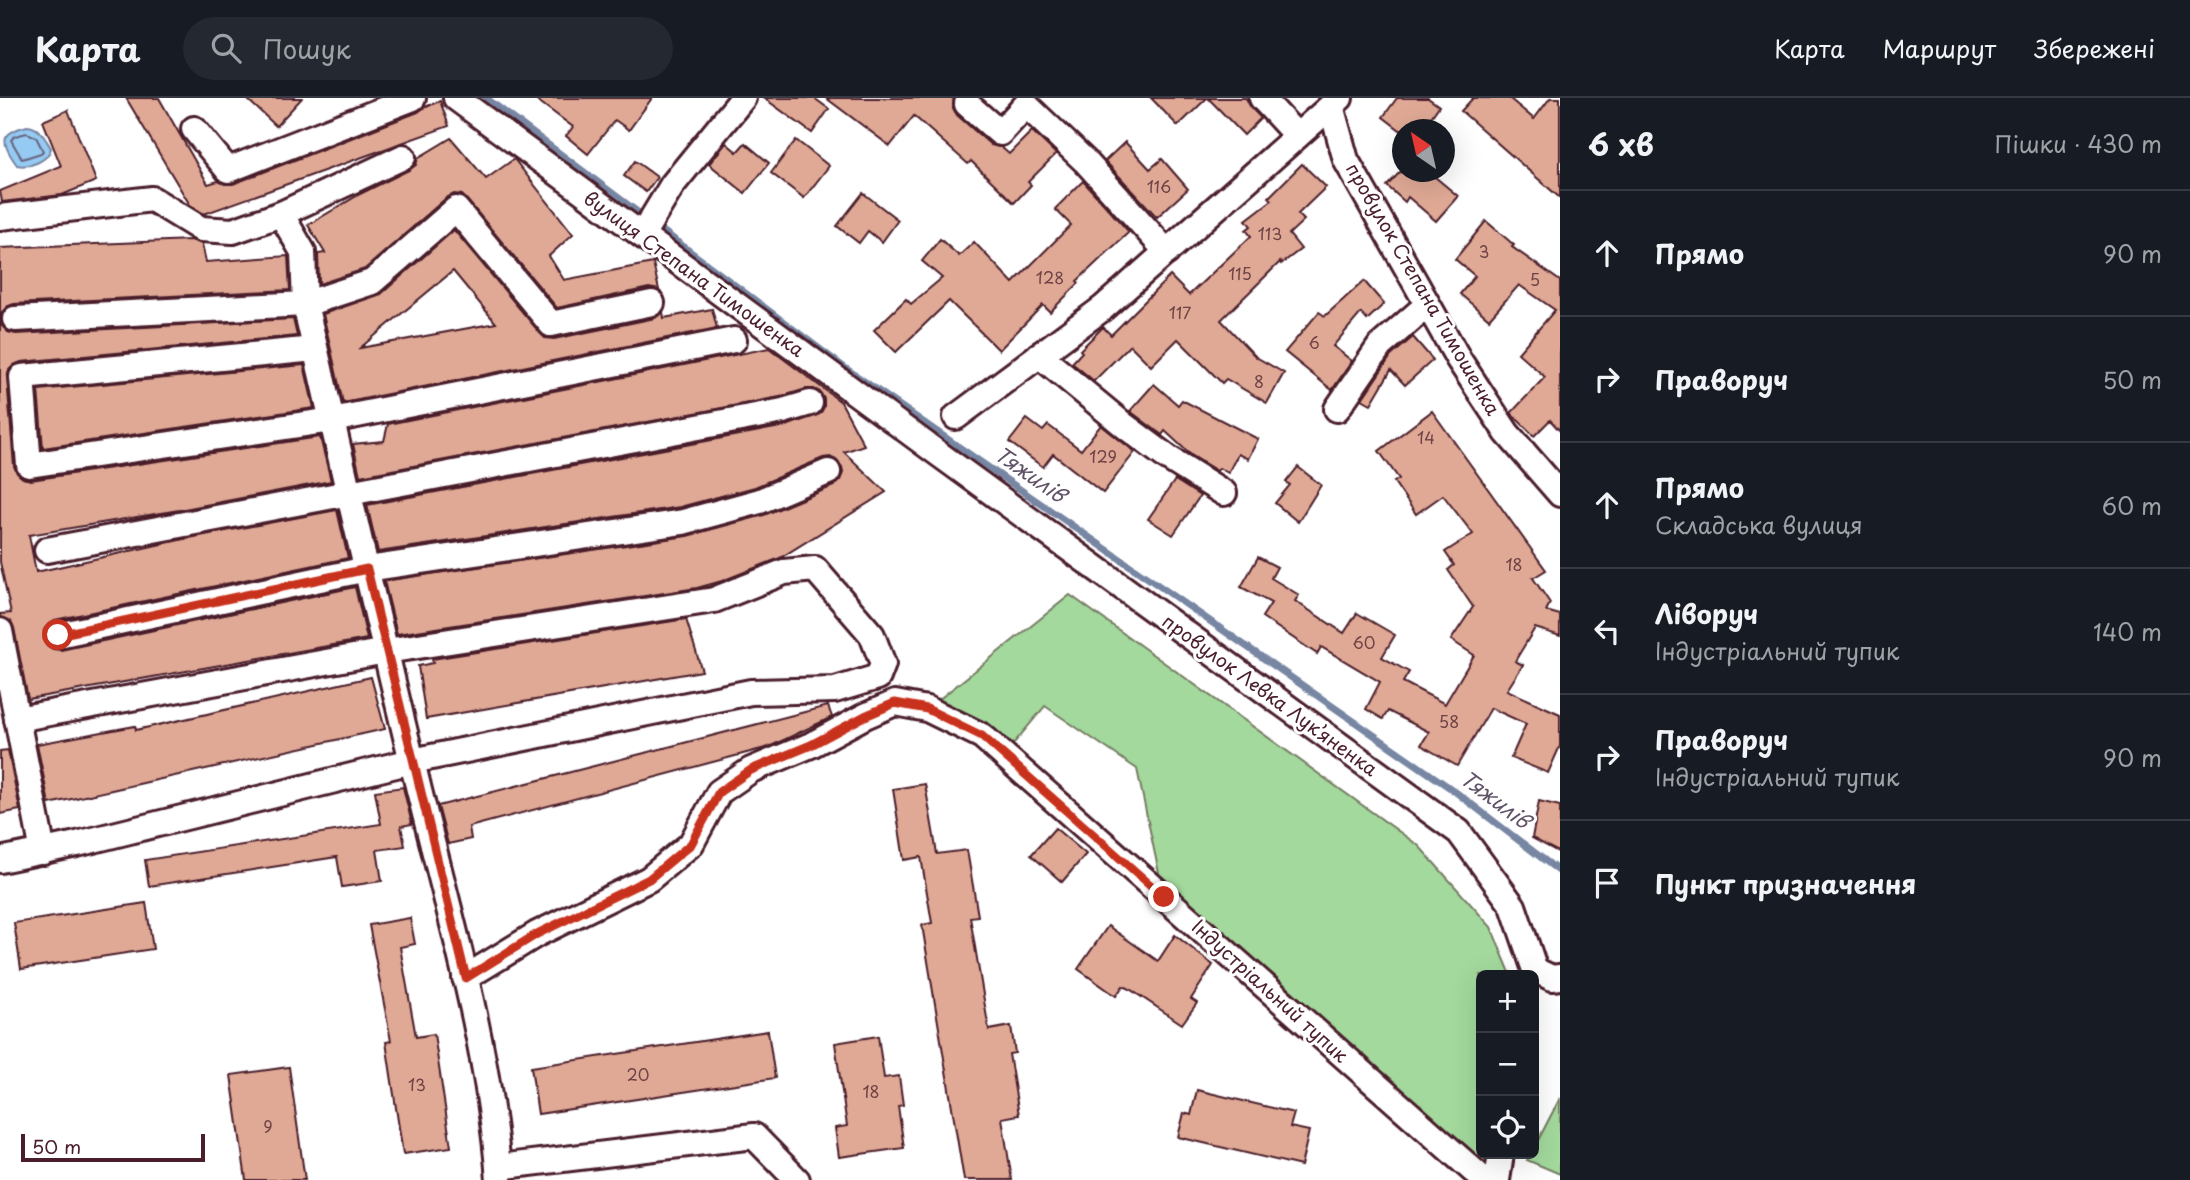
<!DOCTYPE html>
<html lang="uk">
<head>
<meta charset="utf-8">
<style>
  body { margin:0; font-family:"Playpen Sans",sans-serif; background:#242831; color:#f1f3f6 }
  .controls { position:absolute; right:21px; bottom:21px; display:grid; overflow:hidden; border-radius:10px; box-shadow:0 7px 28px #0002 }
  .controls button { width:63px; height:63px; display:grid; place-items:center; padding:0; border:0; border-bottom:2px solid #363941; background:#171b24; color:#f1f3f6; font:35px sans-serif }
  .compass { position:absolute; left:1392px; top:21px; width:63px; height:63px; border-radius:50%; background:#171b24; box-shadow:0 7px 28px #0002; rotate:326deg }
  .scale { position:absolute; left:21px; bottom:18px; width:184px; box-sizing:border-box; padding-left:7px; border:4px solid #4a1f2b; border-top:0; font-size:19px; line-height:24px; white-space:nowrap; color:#4a1f2b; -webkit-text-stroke:5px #fff; paint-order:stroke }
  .stop { position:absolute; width:21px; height:21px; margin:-16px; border:5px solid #c8321e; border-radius:50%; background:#fff }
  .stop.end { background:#c8321e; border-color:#fff; box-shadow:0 2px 7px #0008 }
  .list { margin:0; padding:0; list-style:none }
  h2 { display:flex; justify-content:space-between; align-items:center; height:91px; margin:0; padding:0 28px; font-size:30px }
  h2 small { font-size:23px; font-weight:400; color:#9ea1a6 }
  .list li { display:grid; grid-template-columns:46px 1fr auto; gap:21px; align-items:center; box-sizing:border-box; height:126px; padding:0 28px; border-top:2px solid #363941 }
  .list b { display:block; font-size:26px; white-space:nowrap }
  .list p { margin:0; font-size:23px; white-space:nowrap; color:#9ea1a6 }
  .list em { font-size:23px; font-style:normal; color:#9ea1a6 }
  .icon { flex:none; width:38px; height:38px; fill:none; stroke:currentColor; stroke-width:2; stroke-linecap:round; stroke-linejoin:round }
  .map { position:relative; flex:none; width:1560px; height:1082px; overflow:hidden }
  header { display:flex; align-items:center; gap:42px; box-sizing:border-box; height:98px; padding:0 35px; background:#171b24; border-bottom:2px solid #363941 }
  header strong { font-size:33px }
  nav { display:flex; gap:38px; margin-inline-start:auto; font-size:24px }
  .search { width:490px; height:63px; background:#242831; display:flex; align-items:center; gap:18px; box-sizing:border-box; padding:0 24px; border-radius:38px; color:#9ea1a6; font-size:26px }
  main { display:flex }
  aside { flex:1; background:#171b24 }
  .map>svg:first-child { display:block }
</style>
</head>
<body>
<header>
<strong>Карта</strong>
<div class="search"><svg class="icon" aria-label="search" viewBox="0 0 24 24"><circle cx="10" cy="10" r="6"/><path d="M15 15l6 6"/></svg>Пошук</div>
<nav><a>Карта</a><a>Маршрут</a><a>Збережені</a></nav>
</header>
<main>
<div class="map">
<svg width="1560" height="1082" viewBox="0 0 1560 1082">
  <rect width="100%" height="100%" fill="#fff"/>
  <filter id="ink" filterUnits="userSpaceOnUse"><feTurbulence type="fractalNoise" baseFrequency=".0143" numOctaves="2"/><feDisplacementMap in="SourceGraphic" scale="14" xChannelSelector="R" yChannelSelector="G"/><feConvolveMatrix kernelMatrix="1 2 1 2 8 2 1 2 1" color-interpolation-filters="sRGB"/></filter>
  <g filter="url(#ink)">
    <g fill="#a3d99d" stroke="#767c64" stroke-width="2">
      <polygon points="1070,497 1419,748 1491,829 1511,877 1481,877 1481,1056 1501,1056 1497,1082 1164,799 1137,671 1045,608 1004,657 927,611"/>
      <polygon points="1560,1000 1560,1076 1527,1062 1531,1056 1534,1056 1534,1050"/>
    </g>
    <path fill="#95caf3" stroke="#7786a3" stroke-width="2" d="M27 28C40 29 44 39 51 50 48 63 30 70 17 67 0 44 0 35 27 28Z"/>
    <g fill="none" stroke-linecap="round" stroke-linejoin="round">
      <polygon stroke="#68637b" stroke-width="2" points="27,35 36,39 43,53 41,55 22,61 11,42 15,38"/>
      <polyline stroke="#7786a3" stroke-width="7" points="486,0 841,267 1453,692 1560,774"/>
    </g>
    <g fill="#dfa995" stroke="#4a1f2b" stroke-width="2" fill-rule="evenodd">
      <polygon points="126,0 159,0 208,86 218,83 225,86 233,86 418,14 425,9 440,3 449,28 204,116 190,107"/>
      <polygon points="246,0 302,0 276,28"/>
      <polygon points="534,0 652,0 629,32 615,22 588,56 566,38 573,29"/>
      <polygon points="764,0 814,0 829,11 812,35"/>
      <polygon points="826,0 954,0 953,10 957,17 991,47 1001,49 1009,56 1032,33 1056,56 1028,84 1031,87 1014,105 971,63 968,66 914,18 890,48"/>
      <polygon points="1151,0 1207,0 1178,28"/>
      <polygon points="1208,0 1246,0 1251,10 1261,20 1244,37"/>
      <polygon points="1397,0 1428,0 1439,8 1422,32 1400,32 1383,19"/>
      <polygon points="1473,0 1509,0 1534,21 1550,0 1560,0 1560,100 1461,13"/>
      <polygon points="68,12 96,83 62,97 2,104 0,93 61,68 43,23"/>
      <polygon points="451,40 486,81 514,61 573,136 549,158 564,182 653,165 659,192 649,190 557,210 467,102 462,97 454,96 446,100 365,171 319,186 318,156 325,155 308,127 360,96 409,72 416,67 418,60"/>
      <polygon points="796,42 829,68 804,100 771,75"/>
      <polygon points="1125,44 1150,71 1162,61 1188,91 1157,119 1105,63"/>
      <polygon points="726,45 737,54 745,45 769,65 745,95 709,66"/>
      <polygon points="635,63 657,79 646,94 624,78"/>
      <polygon points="1302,66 1326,89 1298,116 1304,122 1289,136 1301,151 1281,166 1280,164 1221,222 1256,259 1284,275 1267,305 1226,281 1222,285 1178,241 1151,268 1130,247 1094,283 1072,265 1082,254 1080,252 1103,229 1111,237 1170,178 1189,197 1251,138 1246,132 1251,128 1246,122 1272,102 1269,99"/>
      <polygon points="1400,74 1429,74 1458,98 1436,123 1408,99 1405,104 1387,88"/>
      <polygon points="1083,83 1129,134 1077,183 1079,185 1050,214 1043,207 999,252 949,203 896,254 874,232 906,201 911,206 942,180 922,163 940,141 959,158 974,144 1013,185 1071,127 1055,111"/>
      <polygon points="863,95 898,122 882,144 868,133 859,145 837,128"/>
      <polygon points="1486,123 1514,147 1512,149 1560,183 1560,333 1550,322 1534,338 1511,315 1545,279 1518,255 1555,212 1519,187 1489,221 1460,196 1475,178 1455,161"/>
      <path d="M454 132 540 235 545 240 554 241 655 220 663 214 664 220 712 211 717 230 343 305 323 216 381 196ZM453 173 496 225 360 250Z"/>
      <polygon points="191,142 202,146 206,164 288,158 290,192 14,206 8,208 2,214 0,221 2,228 8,234 16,236 293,221 297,238 21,264 14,267 9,272 7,280 14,368 17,375 23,380 31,382 320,339 331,383 179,412 29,437 36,474 184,441 337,412 348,460 55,522 49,526 44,532 44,541 47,547 53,551 61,552 355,489 367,541 28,601 14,530 11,523 0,519 0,516 11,515 0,464 0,150"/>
      <polygon points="1364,183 1384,206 1367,222 1361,215 1333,248 1352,263 1332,292 1285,254 1319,214 1325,218"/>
      <polygon points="1413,239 1433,262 1405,287 1391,272 1371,306 1362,301 1391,258"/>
      <polygon points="769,250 841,304 864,347 844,354 886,394 780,460 722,483 697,490 397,536 384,483 687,438 764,417 834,388 840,382 843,375 842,369 836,362 830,359 823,360 755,389 680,409 378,454 367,407 786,328 820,316 824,309 824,301 820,294 814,291 806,291 780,299 360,378 353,346 384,343 388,326"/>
      <polygon points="304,267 314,310 43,350 38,292"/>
      <polygon points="1154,286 1178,307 1182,302 1258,341 1248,361 1238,356 1228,375 1219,370 1217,373 1191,357 1165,333 1162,337 1130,313"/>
      <polygon points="1432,313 1546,472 1533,480 1550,505 1546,513 1560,517 1560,538 1535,530 1515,563 1523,567 1507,592 1560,616 1560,648 1548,675 1511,660 1526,626 1491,610 1457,668 1421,647 1429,634 1388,613 1383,621 1366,611 1380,584 1321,549 1317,556 1262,519 1271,505 1241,489 1258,459 1277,469 1271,480 1299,497 1295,503 1344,535 1357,515 1395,537 1382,559 1409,574 1403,584 1445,606 1474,557 1451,542 1473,509 1448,472 1454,467 1445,454 1473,436 1443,397 1416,416 1394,384 1399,381 1379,353"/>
      <polygon points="1027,321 1043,333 1048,327 1081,352 1101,327 1135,354 1103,395 1053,356 1043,369 1009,344"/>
      <polygon points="1298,369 1321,387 1298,424 1275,405 1290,387 1286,384"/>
      <polygon points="1175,382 1200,398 1173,437 1148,421"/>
      <polygon points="686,521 702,573 426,621 418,568 433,565 432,561"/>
      <polygon points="371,579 385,631 49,706 37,646 135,628 136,632"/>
      <polygon points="828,608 832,619 769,649 469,729 471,741 448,746 438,708"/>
      <polygon points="8,652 20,712 0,716 0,653"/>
      <polygon points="925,686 937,756 967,752 978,818 970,819 989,932 1011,928 1015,955 1009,956 1019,1017 1002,1020 1012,1082 964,1082 922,827 932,825 921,759 904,762 893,691"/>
      <polygon points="403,689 412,726 401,728 405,748 377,752 382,783 342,789 337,759 149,788 145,762 381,726 375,693"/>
      <polygon points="1539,703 1560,708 1560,755 1532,740"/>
      <polygon points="1055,730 1086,756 1062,784 1031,757"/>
      <polygon points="146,805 153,851 21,871 14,825"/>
      <polygon points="410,820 415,846 400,849 416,939 434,936 451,1049 403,1056 386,944 391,943 369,827"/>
      <polygon points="1108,828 1158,863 1175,837 1213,867 1191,901 1197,905 1182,926 1128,890 1123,888 1116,898 1078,871"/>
      <polygon points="768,933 775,980 538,1016 531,969"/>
      <polygon points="878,938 884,980 899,978 903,1007 898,1008 904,1050 839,1059 835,1030 847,1028 835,945"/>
      <polygon points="289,969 305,1082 246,1082 231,977"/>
      <polygon points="1197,992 1294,1015 1290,1029 1309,1033 1301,1068 1178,1039 1184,1015 1191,1017"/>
    </g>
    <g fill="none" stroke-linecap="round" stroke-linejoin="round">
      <g stroke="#4a1f2b" stroke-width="30">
        <g id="minor">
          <polyline points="456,0 932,351 1459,734 1513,808 1535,872 1552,880 1560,879"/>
          <polyline points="1262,0 1297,38"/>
          <polyline points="967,6 1000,35 1026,7 1086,64 1167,154"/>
          <polyline points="1331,8 1346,62 1459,262 1507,335 1560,396"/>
          <polyline points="194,31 228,72 413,0"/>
          <path d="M281 116 303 154 305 206C342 365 378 525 417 684 449 815 489 947 499 1082"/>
          <polyline points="0,119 152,101 201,131 233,133 281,116 403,59"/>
          <polyline points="642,137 673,86 743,0"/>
          <polyline points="15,221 305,206 372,184 456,111 551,226 652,205"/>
          <polyline points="315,251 22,279 29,367 332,322 734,242"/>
          <polyline points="1039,257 1125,328 1168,360 1224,395"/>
          <polyline points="1337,311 1380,248 1427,207"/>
          <polyline points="956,319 1103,210 1340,0"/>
          <polyline points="47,452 783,313 810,305"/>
          <polyline points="0,533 43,754"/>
          <polyline points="58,537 367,471 683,424 760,403 828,374"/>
          <polyline points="0,762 77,746 412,663 751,594 835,592 878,579 883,566 872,537 815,471 784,474 714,502 386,553 17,621"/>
          <polyline points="465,880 537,836 649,781 691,746 719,694 751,672 811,647 865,618 895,605 927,611 982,638 1484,1082"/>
          <polyline points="498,1069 754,1038 797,1082"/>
          <polyline points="1497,1082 1501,1056"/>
        </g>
      </g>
      <use href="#minor" stroke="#fff" stroke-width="24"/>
    </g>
  </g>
  <g fill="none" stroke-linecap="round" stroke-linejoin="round" filter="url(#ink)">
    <polyline stroke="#c8321e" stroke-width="9" points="58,537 367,471 466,880 537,836 649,781 691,746 719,694 751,672 811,647 865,618 895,605 927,611 982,638 1164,799"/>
  </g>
  <g text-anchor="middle" stroke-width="6" stroke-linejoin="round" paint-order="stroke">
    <g font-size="16" fill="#6f4246">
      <text x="1159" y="95">116</text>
      <text x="1270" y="142">113</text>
      <text x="1484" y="160">3</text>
      <text x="1240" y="182">115</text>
      <text x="1050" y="186">128</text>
      <text x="1535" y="188">5</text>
      <text x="1180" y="221">117</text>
      <text x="1314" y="251">6</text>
      <text x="1259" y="290">8</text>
      <text x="1426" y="346">14</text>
      <text x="1103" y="365">129</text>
      <text x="1514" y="473">18</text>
      <text x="1364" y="551">60</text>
      <text x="1449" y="630">58</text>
      <text x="638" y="983">20</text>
      <text x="417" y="993">13</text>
      <text x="871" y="1000">18</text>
      <text x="268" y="1035">9</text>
    </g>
    <g font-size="19" fill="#4a1f2b" stroke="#fff">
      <text transform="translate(694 176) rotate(36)" y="7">вулиця Степана Тимошенка</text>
      <text transform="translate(1423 191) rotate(60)" y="7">провулок Степана Тимошенка</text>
      <text transform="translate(1270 597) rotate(36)" y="7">провулок Левка Лукʼяненка</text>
      <text transform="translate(1270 893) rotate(42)" y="7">Індустріальний тупик</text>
    </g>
    <g font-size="21" font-style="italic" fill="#605267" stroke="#fff">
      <text transform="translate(1030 377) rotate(35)" y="7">Тяжилів</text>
      <text transform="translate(1495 702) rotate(37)" y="7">Тяжилів</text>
    </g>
  </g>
</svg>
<div class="controls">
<button>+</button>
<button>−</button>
<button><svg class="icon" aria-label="locate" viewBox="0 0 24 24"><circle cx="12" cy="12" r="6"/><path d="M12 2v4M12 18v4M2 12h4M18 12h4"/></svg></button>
</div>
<svg class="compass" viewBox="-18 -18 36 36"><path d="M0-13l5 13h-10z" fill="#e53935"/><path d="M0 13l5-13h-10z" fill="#9ea1a6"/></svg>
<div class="scale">50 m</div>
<div class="stop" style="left:58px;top:537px"></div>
<div class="stop end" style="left:1164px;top:799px"></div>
</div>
<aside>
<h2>6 хв<small>Пішки · 430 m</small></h2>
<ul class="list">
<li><svg class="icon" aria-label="ahead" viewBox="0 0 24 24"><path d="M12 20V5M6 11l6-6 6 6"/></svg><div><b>Прямо</b></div><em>90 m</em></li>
<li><svg class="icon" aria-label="right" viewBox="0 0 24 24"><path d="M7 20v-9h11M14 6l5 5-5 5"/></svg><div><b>Праворуч</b></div><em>50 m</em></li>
<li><svg class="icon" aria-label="ahead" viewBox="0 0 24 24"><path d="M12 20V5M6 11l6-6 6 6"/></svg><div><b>Прямо</b><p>Складська вулиця</p></div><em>60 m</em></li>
<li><svg class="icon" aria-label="left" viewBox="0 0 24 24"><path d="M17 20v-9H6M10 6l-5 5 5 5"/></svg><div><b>Ліворуч</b><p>Індустріальний тупик</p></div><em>140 m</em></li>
<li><svg class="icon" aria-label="right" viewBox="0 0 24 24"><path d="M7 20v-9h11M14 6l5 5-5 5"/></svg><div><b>Праворуч</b><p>Індустріальний тупик</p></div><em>90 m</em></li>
<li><svg class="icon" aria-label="arrive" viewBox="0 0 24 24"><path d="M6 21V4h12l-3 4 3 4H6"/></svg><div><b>Пункт призначення</b></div></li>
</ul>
</aside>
</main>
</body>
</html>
